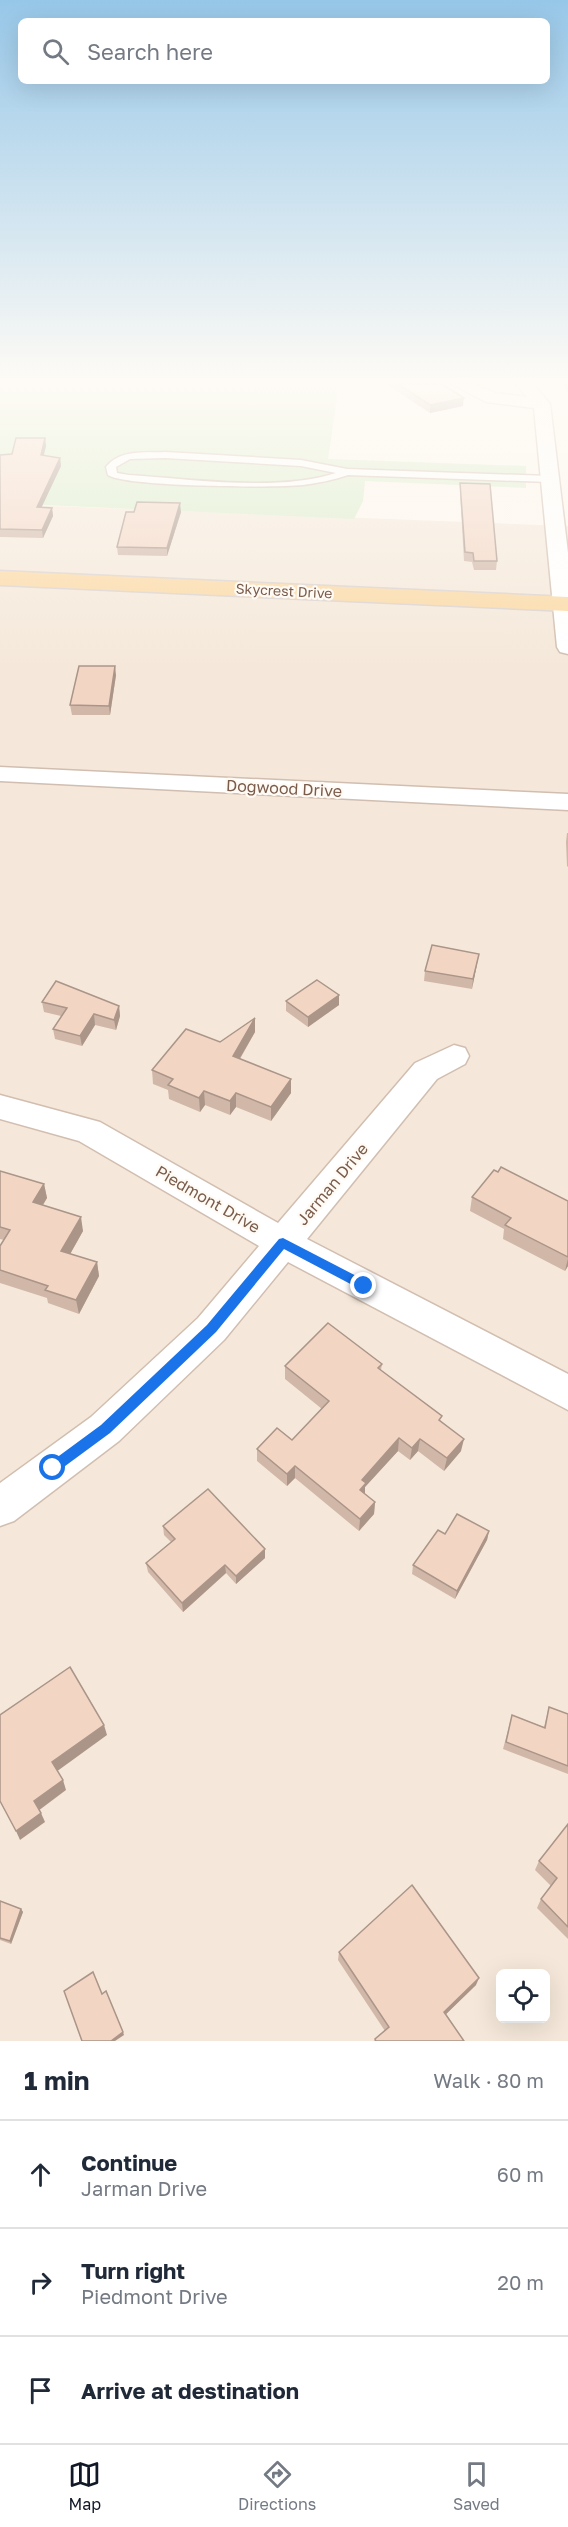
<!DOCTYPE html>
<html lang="en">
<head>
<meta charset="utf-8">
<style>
  body { margin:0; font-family:"Golos Text",sans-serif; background:#f2f2f3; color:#1f2937 }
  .controls { position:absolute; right:18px; bottom:18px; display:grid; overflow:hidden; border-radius:9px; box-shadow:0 6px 24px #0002 }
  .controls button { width:54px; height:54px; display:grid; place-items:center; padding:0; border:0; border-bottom:2px solid #e0e1e3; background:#fff; color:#1f2937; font:30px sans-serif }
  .stop { position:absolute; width:18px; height:18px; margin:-14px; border:4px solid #1a73e8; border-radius:50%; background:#fff }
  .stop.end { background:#1a73e8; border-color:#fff; box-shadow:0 2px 6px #0008 }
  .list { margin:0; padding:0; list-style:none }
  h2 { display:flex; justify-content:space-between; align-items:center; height:78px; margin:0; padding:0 24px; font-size:26px }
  h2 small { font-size:20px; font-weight:400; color:#747a83 }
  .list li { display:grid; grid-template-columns:39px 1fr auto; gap:18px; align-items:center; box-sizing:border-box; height:108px; padding:0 24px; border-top:2px solid #e0e1e3 }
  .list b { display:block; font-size:22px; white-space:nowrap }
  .list p { margin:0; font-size:20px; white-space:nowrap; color:#747a83 }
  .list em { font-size:20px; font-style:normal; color:#747a83 }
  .icon { flex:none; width:33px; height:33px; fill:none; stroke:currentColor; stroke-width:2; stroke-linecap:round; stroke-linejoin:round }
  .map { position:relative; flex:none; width:568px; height:2041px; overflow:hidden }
  .search { position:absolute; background:#fff; box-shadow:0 6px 24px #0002; left:18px; right:18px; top:18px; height:66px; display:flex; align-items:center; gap:15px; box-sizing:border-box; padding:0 21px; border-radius:9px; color:#747a83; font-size:22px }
  .sheet { height:402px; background:#fff }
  nav { display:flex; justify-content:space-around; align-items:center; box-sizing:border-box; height:84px; border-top:2px solid #e0e1e3; background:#fff; font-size:16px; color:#747a83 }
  nav a { display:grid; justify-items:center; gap:3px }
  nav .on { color:#111827 }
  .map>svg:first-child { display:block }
</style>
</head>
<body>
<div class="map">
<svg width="568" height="2041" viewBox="0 0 568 2041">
  <rect width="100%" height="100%" fill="#fdf6ec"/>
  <path fill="#f5e8da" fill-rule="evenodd" d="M0 504 568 526V2041H0ZM500 1974H546V2018H500Z"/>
  <polygon fill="#d8ecc9" points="0,384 339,384 328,459 526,466 526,488 365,481 363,501 354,519 0,503"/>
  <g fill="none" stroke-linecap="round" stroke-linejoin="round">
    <g stroke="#d1beb0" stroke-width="3">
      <path id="lane" d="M165 452 301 460 347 469 549 476 554 479 549 482 348 475C333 480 318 483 303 485 275 488 126 487 108 475L106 467C120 449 145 453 165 452ZM165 458 301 466 336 473C279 492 190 479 129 475L117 473 116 467 130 459Z"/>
    </g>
    <g stroke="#d1beb0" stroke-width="3">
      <g id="street">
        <polygon points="452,384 473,384 495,393 527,397 516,384 533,384 550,404 568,553 568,654 560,652 557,647 534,408 486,402"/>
        <polygon points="0,767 568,794 568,810 0,781"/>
        <polygon points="454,1045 465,1048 469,1056 465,1064 437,1079 307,1239 568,1374 568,1410 288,1262 224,1340 119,1441 14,1521 0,1526 0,1483 91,1417 198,1318 259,1246 79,1141 0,1119 0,1095 100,1122 278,1223 415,1063"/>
      </g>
    </g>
    <g stroke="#dad1cd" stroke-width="3">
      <polygon id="primary" points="0,571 568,597 568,611 0,585"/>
    </g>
    <use href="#lane" fill="#fff" fill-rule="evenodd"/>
    <use href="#street" fill="#fff" fill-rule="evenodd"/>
    <use href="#primary" fill="#fbd9a5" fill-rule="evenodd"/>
  </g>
  <g fill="#d1b7a8">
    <polygon points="386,384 442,384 463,406 430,413"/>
    <polygon points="563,384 568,384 568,393"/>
    <polygon points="45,438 46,446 43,456 60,458 61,466 41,507 52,508 53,516 43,538 0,537 0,455 12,454"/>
    <polygon points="460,483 497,561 496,570 474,570 472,562 464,561 460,492"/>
    <polygon points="134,512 181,512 167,556 118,555 117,547"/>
    <polygon points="116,675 110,715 72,715 70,705"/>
    <polygon points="567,833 568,833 568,867 567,866 566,842"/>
    <polygon points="477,964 472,989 424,981 425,971"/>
    <polygon points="339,995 339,1005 308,1027 286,1011 286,1001"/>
    <polygon points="42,1002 119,1006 120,1016 116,1030 95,1025 82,1046 55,1039 53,1029 61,1016 44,1012"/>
    <polygon points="255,1018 255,1032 240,1059 291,1093 271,1121 236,1107 230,1115 205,1105 200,1112 169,1099 168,1090 153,1084 152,1070 220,1042"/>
    <polygon points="0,1171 44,1184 47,1198 43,1205 83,1231 70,1254 97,1262 99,1276 79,1314 48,1303 47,1298 0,1283 0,1246 4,1240 0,1239"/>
    <polygon points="472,1197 568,1201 568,1266 565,1271 503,1239 504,1229 470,1211"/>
    <polygon points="382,1364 381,1370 442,1422 461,1451 444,1471 418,1451 410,1460 398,1451 365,1487 365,1494 375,1502 374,1514 359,1531 295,1478 287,1486 257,1461 257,1449 292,1440 322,1409 285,1379 285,1366"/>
    <polygon points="163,1526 265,1558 236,1584 226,1573 183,1612 148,1572 146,1563 171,1542 164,1535"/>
    <polygon points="489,1531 487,1540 455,1599 412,1574 413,1565 445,1534"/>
    <polygon points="549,1707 568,1714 568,1774 503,1749 512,1715 544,1727"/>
    <polygon points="568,1824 568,1939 537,1908 541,1899 551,1886 535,1870 539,1861"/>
    <polygon points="0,1901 21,1909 23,1912 11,1944 0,1940"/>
    <polygon points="339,1952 476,1985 446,2014 464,2041 374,2041 375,2039 385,2031 338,1960"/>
  </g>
  <g fill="#aa9588">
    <polygon points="464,398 463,406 430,413 430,405"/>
    <polygon points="45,438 46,446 42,463 41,455"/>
    <polygon points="60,458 61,466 38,515 37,507"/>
    <polygon points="180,503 181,512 167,556 167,548"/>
    <polygon points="52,508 53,516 43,538 42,530"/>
    <polygon points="115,666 116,675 110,715 109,706"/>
    <polygon points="479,954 472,989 473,979"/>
    <polygon points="339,995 339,1005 308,1027 308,1017"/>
    <polygon points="119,1006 120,1016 116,1030 114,1020"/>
    <polygon points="94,1014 95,1025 82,1046 80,1036"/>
    <polygon points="255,1018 255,1032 233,1070 233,1056"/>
    <polygon points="291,1079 291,1093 271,1121 271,1107"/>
    <polygon points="204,1091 205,1105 200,1112 199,1098"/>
    <polygon points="236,1093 236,1107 230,1115 230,1101"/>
    <polygon points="44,1184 47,1198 36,1216 33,1202"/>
    <polygon points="81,1217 83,1231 64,1265 61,1251"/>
    <polygon points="568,1258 568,1266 565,1271"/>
    <polygon points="97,1262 99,1276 79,1314 76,1300"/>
    <polygon points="399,1438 398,1451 365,1487 365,1496 360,1490 362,1480"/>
    <polygon points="420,1439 418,1451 410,1460 412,1448"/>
    <polygon points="464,1439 461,1451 444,1471 447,1458"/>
    <polygon points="295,1466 295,1478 287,1486 287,1474"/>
    <polygon points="375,1502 374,1514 359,1531 360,1519"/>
    <polygon points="489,1531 487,1540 455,1599 457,1591"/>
    <polygon points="265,1549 265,1558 236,1584 236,1576"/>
    <polygon points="225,1565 226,1573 183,1612 182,1603"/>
    <polygon points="104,1725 107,1735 56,1772 52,1762"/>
    <polygon points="63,1780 66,1790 38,1811 34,1801"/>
    <polygon points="41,1813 45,1822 20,1840 16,1831"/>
    <polygon points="21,1909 23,1912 11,1944 10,1941"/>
    <polygon points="479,1978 476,1985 441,2019 444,2012"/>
    <polygon points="123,2032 124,2035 115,2041 111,2041"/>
  </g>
  <g fill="#f3d5c3" stroke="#aa9588" stroke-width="1.5">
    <polygon points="398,384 442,384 464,398 430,405"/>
    <polygon points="16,438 45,438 41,455 60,458 37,507 52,508 42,530 0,529 0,455 12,454"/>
    <polygon points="460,483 490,484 497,561 474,561 473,553 465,552"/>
    <polygon points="137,502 180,503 167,548 117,547 126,512 134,512"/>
    <polygon points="79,666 115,666 109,706 70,705"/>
    <polygon points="432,945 479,954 473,979 425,971"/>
    <polygon points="317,980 339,995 308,1017 286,1001"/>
    <polygon points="56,981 119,1006 114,1020 94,1014 80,1036 53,1029 67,1008 42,1002"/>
    <polygon points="255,1018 233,1056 291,1079 271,1107 236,1093 230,1101 204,1091 199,1098 168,1085 173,1079 152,1070 186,1029 220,1042"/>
    <polygon points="501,1167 568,1201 568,1257 505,1225 511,1218 472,1197 494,1170 498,1172"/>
    <polygon points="0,1171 44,1184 33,1202 81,1217 61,1251 97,1262 76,1300 45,1290 48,1286 0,1270 0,1246 10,1230 0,1227"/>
    <polygon points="328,1323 382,1364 378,1368 442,1416 439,1420 464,1439 447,1458 420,1439 412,1448 399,1438 362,1480 366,1483 360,1490 375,1502 360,1519 295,1466 287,1474 257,1449 277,1428 292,1440 329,1401 285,1366"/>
    <polygon points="208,1489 265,1549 236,1576 225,1565 182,1603 146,1563 175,1539 163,1526"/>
    <polygon points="457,1514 489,1531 457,1591 413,1565 438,1530 445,1534"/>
    <polygon points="70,1667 104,1725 52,1762 63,1780 34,1801 41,1813 16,1831 0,1801 0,1715"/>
    <polygon points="549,1707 568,1714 568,1766 506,1742 512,1715 545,1728"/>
    <polygon points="568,1824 568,1927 541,1899 557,1878 539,1861"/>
    <polygon points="412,1885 479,1978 444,2012 464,2041 376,2041 375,2039 389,2027 339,1952"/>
    <polygon points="0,1901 21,1909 10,1941 0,1938"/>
    <polygon points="93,1972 102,1994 106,1991 123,2032 111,2041 82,2041 64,1991"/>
  </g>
  <linearGradient id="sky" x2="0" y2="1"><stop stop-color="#97c7e8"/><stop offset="0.57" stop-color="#fefbf6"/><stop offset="1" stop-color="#fefbf6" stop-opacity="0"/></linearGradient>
  <rect width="568" height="669" fill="url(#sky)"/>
  <polygon fill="#1a73e8" points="283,1238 368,1282 368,1289 360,1289 284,1249 216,1332 110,1433 57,1472 48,1472 48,1464 101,1425 207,1325 279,1239"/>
  <g text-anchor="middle" stroke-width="4.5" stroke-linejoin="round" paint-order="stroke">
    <g font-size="14" fill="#7a5c4d" stroke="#fffaf3">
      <text transform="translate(284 591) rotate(3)" y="5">Skycrest Drive</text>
    </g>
    <g font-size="16" fill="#7a5c4d" stroke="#fffaf3">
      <text transform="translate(284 788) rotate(3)" y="6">Dogwood Drive</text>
      <text transform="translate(332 1184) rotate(-50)" y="6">Jarman Drive</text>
      <text transform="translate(208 1199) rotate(30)" y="6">Piedmont Drive</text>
    </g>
  </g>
</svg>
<div class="controls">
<button><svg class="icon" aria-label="locate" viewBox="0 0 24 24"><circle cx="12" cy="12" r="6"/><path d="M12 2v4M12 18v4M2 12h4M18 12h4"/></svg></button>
</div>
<div class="stop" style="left:53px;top:1468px"></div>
<div class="stop end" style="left:364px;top:1286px"></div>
<div class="search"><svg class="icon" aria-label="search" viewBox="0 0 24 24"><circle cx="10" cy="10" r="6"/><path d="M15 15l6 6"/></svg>Search here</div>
</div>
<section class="sheet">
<h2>1 min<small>Walk · 80 m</small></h2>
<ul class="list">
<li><svg class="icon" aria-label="ahead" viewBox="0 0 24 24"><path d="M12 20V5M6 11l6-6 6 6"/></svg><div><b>Continue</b><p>Jarman Drive</p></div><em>60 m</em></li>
<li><svg class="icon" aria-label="right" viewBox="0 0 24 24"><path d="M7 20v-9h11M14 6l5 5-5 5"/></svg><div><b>Turn right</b><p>Piedmont Drive</p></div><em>20 m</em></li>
<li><svg class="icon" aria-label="arrive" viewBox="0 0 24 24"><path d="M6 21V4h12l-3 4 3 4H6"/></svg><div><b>Arrive at destination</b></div></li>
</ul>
</section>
<nav>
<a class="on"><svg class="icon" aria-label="map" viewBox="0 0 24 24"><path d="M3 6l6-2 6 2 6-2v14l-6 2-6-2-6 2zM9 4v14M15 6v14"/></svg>Map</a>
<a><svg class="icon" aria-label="directions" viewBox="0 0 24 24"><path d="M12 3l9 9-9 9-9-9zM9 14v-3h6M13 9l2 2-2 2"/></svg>Directions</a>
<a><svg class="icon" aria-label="saved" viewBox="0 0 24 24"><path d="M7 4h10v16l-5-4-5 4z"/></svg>Saved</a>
</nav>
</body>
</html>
